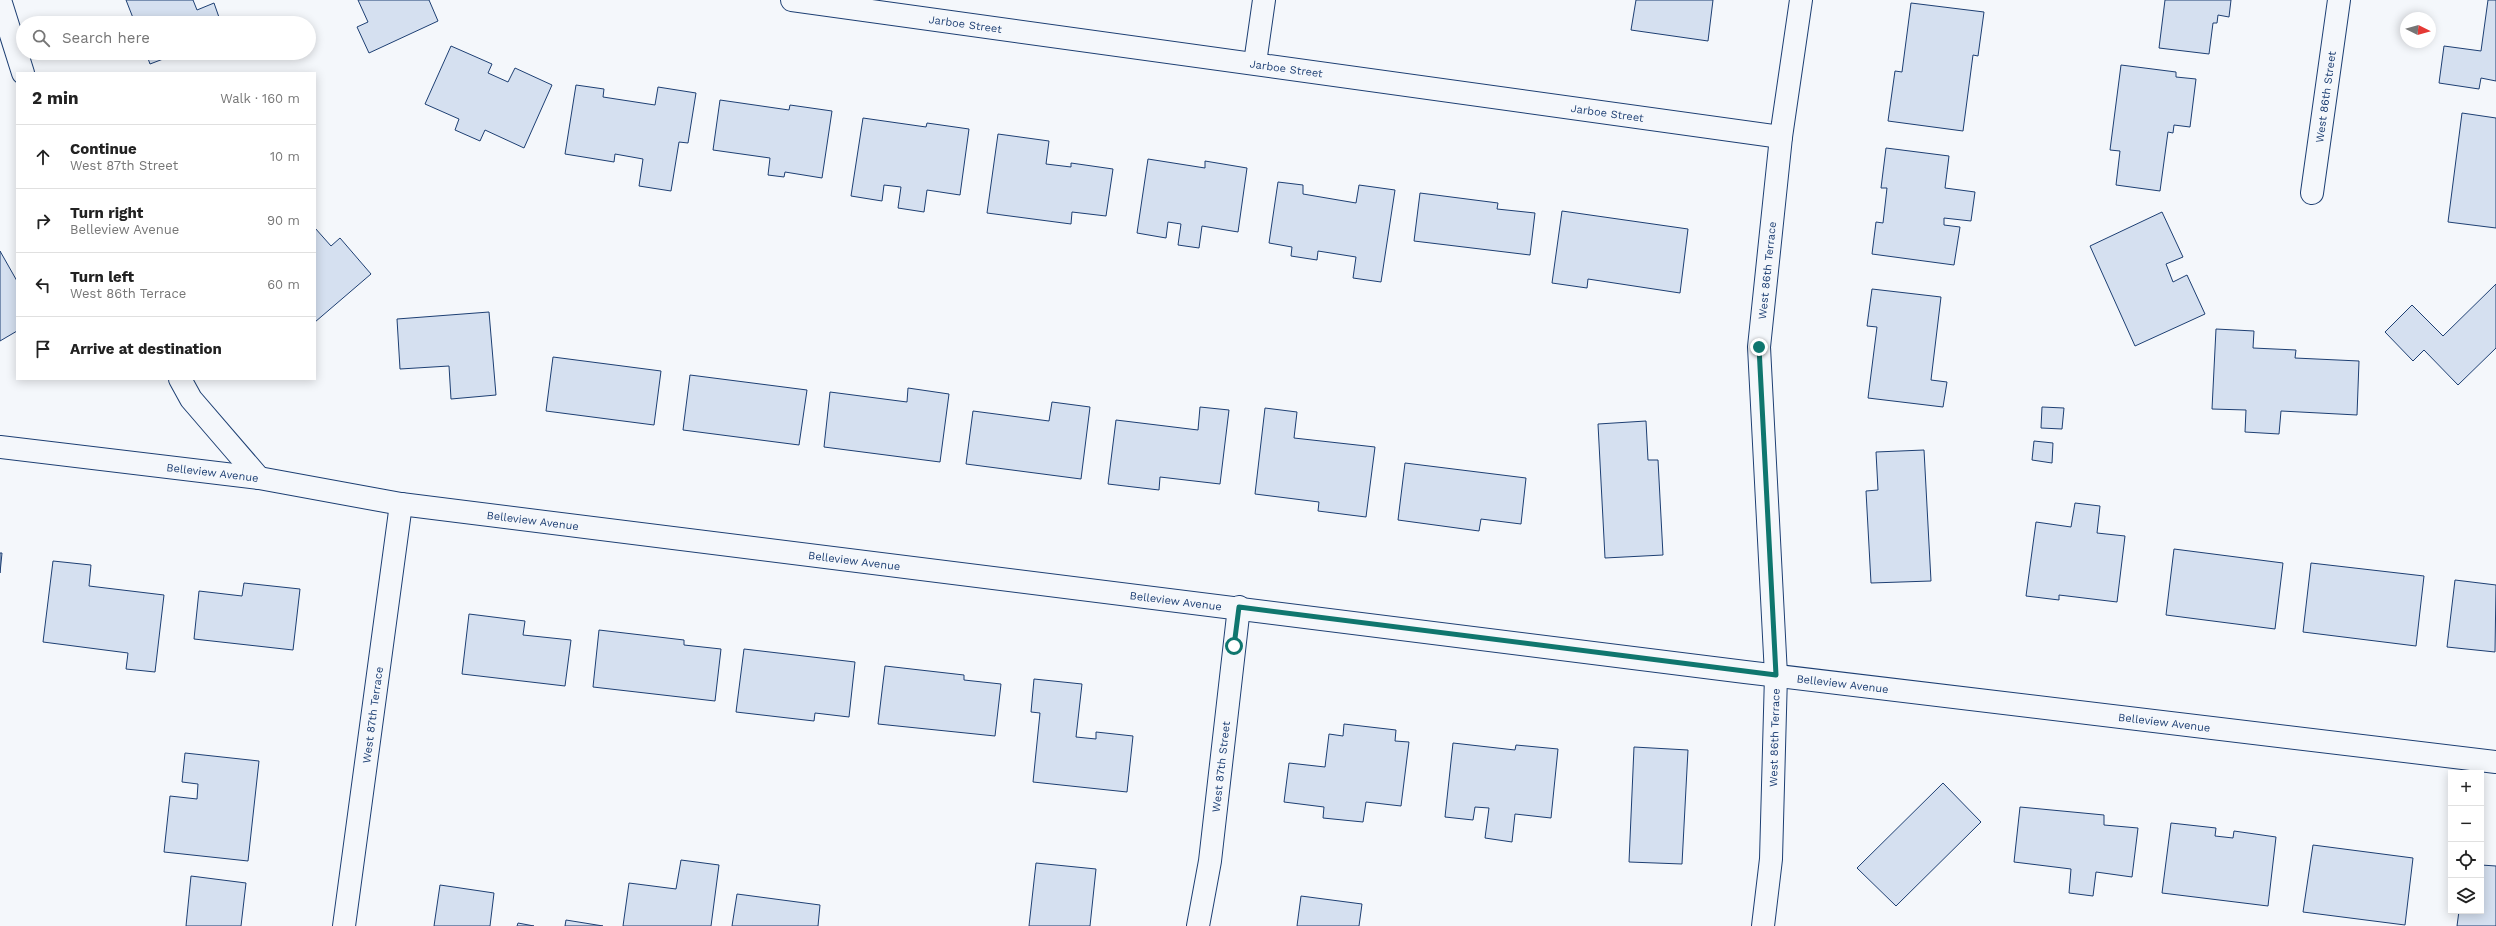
<!DOCTYPE html>
<html lang="en">
<head>
<meta charset="utf-8">
<style>
  body { margin:0; font-family:"Work Sans",sans-serif; background:#f6f6f6; color:#222 }
  .controls { position:absolute; right:12px; bottom:12px; display:grid; overflow:hidden; border-radius:0px; box-shadow:0 2px 10px #0003 }
  .controls button { width:36px; height:36px; display:grid; place-items:center; padding:0; border:0; border-bottom:1px solid #e0e0e0; background:#fff; color:#222; font:20px sans-serif }
  .compass { position:absolute; left:2400px; top:12px; width:36px; height:36px; border-radius:50%; background:#fff; box-shadow:0 2px 10px #0003; rotate:95deg }
  .stop { position:absolute; width:12px; height:12px; margin:-9px; border:3px solid #0f766e; border-radius:50%; background:#fff }
  .stop.end { background:#0f766e; border-color:#fff; box-shadow:0 1px 4px #0008 }
  .list { margin:0; padding:0; list-style:none }
  h2 { display:flex; justify-content:space-between; align-items:center; height:52px; margin:0; padding:0 16px; font-size:17px }
  h2 small { font-size:13px; font-weight:400; color:#767676 }
  .list li { display:grid; grid-template-columns:26px 1fr auto; gap:12px; align-items:center; box-sizing:border-box; height:64px; padding:0 16px; border-top:1px solid #e0e0e0 }
  .list b { display:block; font-size:15px; white-space:nowrap }
  .list p { margin:0; font-size:13px; white-space:nowrap; color:#767676 }
  .list em { font-size:13px; font-style:normal; color:#767676 }
  .icon { flex:none; width:22px; height:22px; fill:none; stroke:currentColor; stroke-width:2; stroke-linecap:round; stroke-linejoin:round }
  .map { position:relative; flex:none; width:2496px; height:926px; overflow:hidden }
  .search { position:absolute; background:#fff; box-shadow:0 2px 10px #0003; left:16px; top:16px; width:300px; height:44px; display:flex; align-items:center; gap:10px; box-sizing:border-box; padding:0 14px; border-radius:22px; color:#767676; font-size:15px }
  .panel { position:absolute; background:#fff; box-shadow:0 2px 10px #0003; left:16px; top:72px; width:300px; height:308px; border-radius:0px }
  .map>svg:first-child { display:block }
</style>
</head>
<body>
<div class="map">
<svg width="2496" height="926" viewBox="0 0 2496 926">
  <rect width="100%" height="100%" fill="#f4f7fb"/>
  <g fill="#d5e0f0" stroke="#1d3f73">
    <polygon points="126,0 193,0 197,10 214,3 221,23 135,23"/>
    <polygon points="358,0 429,0 438,21 369,53 357,27 368,22"/>
    <polygon points="1636,0 1713,0 1708,41 1631,30"/>
    <polygon points="2165,0 2231,0 2229,17 2218,15 2217,23 2213,23 2209,54 2159,48"/>
    <polygon points="2488,0 2496,0 2496,81 2481,78 2479,89 2439,83 2444,46 2481,51"/>
    <polygon points="1911,3 1984,12 1978,56 1973,55 1963,131 1888,121 1895,71 1902,72"/>
    <polygon points="451,46 492,64 488,73 508,82 515,68 552,85 524,148 485,130 480,141 455,130 459,119 425,104"/>
    <polygon points="146,53 179,53 150,64"/>
    <polygon points="2121,65 2176,72 2176,77 2196,79 2190,127 2174,125 2173,133 2168,132 2160,191 2116,185 2120,151 2110,150"/>
    <polygon points="576,85 604,89 603,97 655,105 658,87 696,93 688,143 679,142 671,191 639,186 643,159 615,154 614,162 565,154"/>
    <polygon points="720,100 789,110 790,105 832,111 822,178 785,172 784,177 768,175 770,158 713,150"/>
    <polygon points="2462,113 2496,118 2496,228 2448,222"/>
    <polygon points="863,118 926,127 927,123 969,129 960,195 927,190 924,212 898,208 901,187 884,185 882,201 851,196"/>
    <polygon points="998,134 1049,141 1046,164 1071,167 1071,163 1113,169 1106,216 1072,212 1071,224 987,213"/>
    <polygon points="1886,148 1949,156 1945,188 1975,192 1971,221 1944,218 1944,225 1960,227 1954,265 1872,254 1876,222 1883,223 1887,188 1881,188"/>
    <polygon points="1148,159 1205,168 1205,161 1247,168 1238,232 1202,226 1199,248 1178,245 1181,224 1168,222 1166,238 1137,233"/>
    <polygon points="1278,182 1303,185 1303,194 1356,203 1359,185 1395,190 1381,282 1353,278 1356,257 1318,251 1317,260 1291,256 1292,247 1269,243"/>
    <polygon points="1420,193 1498,203 1497,209 1535,213 1530,255 1414,241"/>
    <polygon points="1562,211 1688,229 1680,293 1588,279 1587,288 1552,283"/>
    <polygon points="2162,212 2183,257 2166,264 2173,282 2187,275 2205,314 2135,346 2090,246"/>
    <polygon points="315,228 331,246 340,238 371,274 315,322"/>
    <polygon points="0,251 17,281 17,331 0,341"/>
    <polygon points="2496,284 2496,348 2458,385 2424,350 2413,361 2385,332 2412,305 2443,336"/>
    <polygon points="1872,289 1941,297 1931,380 1947,382 1943,407 1868,398 1877,327 1867,326"/>
    <polygon points="489,312 496,395 451,399 449,366 400,369 397,319"/>
    <polygon points="2216,329 2254,331 2253,348 2296,350 2295,358 2359,361 2357,415 2281,411 2279,434 2245,432 2246,410 2212,409"/>
    <polygon points="553,357 661,371 654,425 546,411"/>
    <polygon points="690,375 807,390 799,445 683,430"/>
    <polygon points="908,388 949,394 940,462 824,447 830,392 907,402"/>
    <polygon points="1052,402 1090,407 1081,479 966,464 973,411 1049,421"/>
    <polygon points="1200,407 1229,410 1220,484 1160,477 1159,490 1108,484 1116,420 1198,430"/>
    <polygon points="2042,407 2064,408 2062,429 2041,428"/>
    <polygon points="1265,408 1297,412 1294,438 1375,447 1366,517 1318,511 1319,502 1255,494"/>
    <polygon points="1646,421 1648,460 1658,460 1663,555 1605,558 1598,424"/>
    <polygon points="2034,441 2053,443 2052,463 2032,460"/>
    <polygon points="1924,450 1931,581 1871,583 1866,491 1878,490 1876,452"/>
    <polygon points="1405,463 1526,478 1521,524 1481,519 1479,531 1398,520"/>
    <polygon points="2075,503 2100,506 2097,533 2125,536 2117,602 2059,595 2059,600 2026,596 2036,522 2071,527"/>
    <polygon points="2174,549 2283,563 2275,629 2166,615"/>
    <polygon points="0,553 2,553 0,573"/>
    <polygon points="53,561 91,565 89,586 164,595 155,672 126,669 128,653 43,642"/>
    <polygon points="2311,563 2424,576 2416,646 2303,632"/>
    <polygon points="2455,580 2496,585 2495,652 2447,647"/>
    <polygon points="244,583 300,589 293,650 194,639 199,591 242,596"/>
    <polygon points="469,614 525,621 523,635 571,640 565,686 462,674"/>
    <polygon points="599,630 684,640 684,645 721,649 715,701 593,687"/>
    <polygon points="744,649 855,662 849,717 815,713 814,721 736,712"/>
    <polygon points="885,666 964,675 964,680 1001,684 995,736 878,724"/>
    <polygon points="1034,679 1082,684 1076,737 1096,739 1096,732 1133,736 1127,792 1033,782 1040,713 1031,712"/>
    <polygon points="1344,724 1396,730 1395,741 1409,742 1401,806 1366,802 1363,822 1323,818 1324,807 1284,802 1289,763 1325,767 1329,734 1343,736"/>
    <polygon points="1453,743 1515,750 1516,745 1558,749 1551,818 1515,814 1512,842 1485,838 1489,808 1475,807 1473,820 1445,817"/>
    <polygon points="1634,747 1688,750 1682,864 1629,862"/>
    <polygon points="185,753 259,761 248,861 164,852 170,796 197,799 198,784 182,782"/>
    <polygon points="1943,783 1981,822 1896,906 1857,868"/>
    <polygon points="2020,807 2104,815 2104,825 2138,828 2132,877 2096,872 2093,896 2069,893 2071,869 2014,862"/>
    <polygon points="2171,823 2216,828 2215,836 2233,838 2234,831 2276,837 2268,906 2162,893"/>
    <polygon points="2313,845 2413,858 2405,925 2303,912"/>
    <polygon points="681,860 719,865 711,926 623,926 629,883 676,889"/>
    <polygon points="1036,863 1096,869 1090,926 1029,926"/>
    <polygon points="2481,865 2496,866 2496,926 2457,926 2459,911 2481,911"/>
    <polygon points="191,876 246,883 241,926 186,926"/>
    <polygon points="440,885 494,893 490,926 434,926"/>
    <polygon points="737,894 820,905 818,926 732,926"/>
    <polygon points="1301,896 1362,904 1359,926 1297,926"/>
    <polygon points="566,920 603,926 565,926"/>
    <polygon points="518,923 534,926 517,926"/>
  </g>
  <g fill="none" stroke-linecap="round" stroke-linejoin="round">
    <g stroke="#1d3f73" stroke-width="24">
      <g id="minor">
        <polyline points="0,0 23,73"/>
        <path id="s1" d="M792 0 1781 137"/>
        <polyline points="1255,63 1264,0"/>
        <path id="s2" d="M2312 193 2339 0"/>
        <polyline points="180,379 191,399 259,478"/>
        <path id="s3" d="M0 447 259 478 401 504 1745 672 2496 762"/>
        <path id="s4" d="M344 926 401 504"/>
        <path id="s5" d="M1198 926 1210 861 1239 607"/>
        <path id="s6" d="M1763 926 1771 859 1776 675 1759 347 1781 137 1801 0"/>
      </g>
    </g>
    <use href="#minor" stroke="#f4f7fb" stroke-width="22"/>
  </g>
  <g fill="none" stroke-linecap="round" stroke-linejoin="round">
    <polyline stroke="#0f766e" stroke-width="5" points="1234,646 1239,607 1776,675 1759,347"/>
  </g>
  <g text-anchor="middle" stroke-width="3" stroke-linejoin="round" paint-order="stroke">
    <g font-size="11" fill="#1d3f73" stroke="#f4f7fb">
      <text dy="4" stroke="none"><textPath href="#s1" startOffset="175">Jarboe Street</textPath></text>
      <text dy="4" stroke="none"><textPath href="#s1" startOffset="499">Jarboe Street</textPath></text>
      <text dy="4" stroke="none"><textPath href="#s2" startOffset="97">West 86th Street</textPath></text>
      <text dy="4" stroke="none"><textPath href="#s1" startOffset="823">Jarboe Street</textPath></text>
      <text dy="4" stroke="none"><textPath href="#s6" startOffset="657">West 86th Terrace</textPath></text>
      <text dy="4" stroke="none"><textPath href="#s3" startOffset="214">Belleview Avenue</textPath></text>
      <text dy="4" stroke="none"><textPath href="#s3" startOffset="538">Belleview Avenue</textPath></text>
      <text dy="4" stroke="none"><textPath href="#s3" startOffset="862">Belleview Avenue</textPath></text>
      <text dy="4" stroke="none"><textPath href="#s3" startOffset="1186">Belleview Avenue</textPath></text>
      <text dy="4" stroke="none"><textPath href="#s3" startOffset="1858">Belleview Avenue</textPath></text>
      <text dy="4" stroke="none"><textPath href="#s4" startOffset="213">West 87th Terrace</textPath></text>
      <text dy="4" stroke="none"><textPath href="#s3" startOffset="2182">Belleview Avenue</textPath></text>
      <text dy="4" stroke="none"><textPath href="#s6" startOffset="189">West 86th Terrace</textPath></text>
      <text dy="4" stroke="none"><textPath href="#s5" startOffset="161">West 87th Street</textPath></text>
    </g>
  </g>
</svg>
<div class="controls">
<button>+</button>
<button>−</button>
<button><svg class="icon" aria-label="locate" viewBox="0 0 24 24"><circle cx="12" cy="12" r="6"/><path d="M12 2v4M12 18v4M2 12h4M18 12h4"/></svg></button>
<button><svg class="icon" aria-label="layers" viewBox="0 0 24 24"><path d="M12 4l9 5-9 5-9-5zM3 14l9 5 9-5"/></svg></button>
</div>
<svg class="compass" viewBox="-18 -18 36 36"><path d="M0-13l5 13h-10z" fill="#e53935"/><path d="M0 13l5-13h-10z" fill="#767676"/></svg>
<div class="stop" style="left:1234px;top:646px"></div>
<div class="stop end" style="left:1759px;top:347px"></div>
<div class="search"><svg class="icon" aria-label="search" viewBox="0 0 24 24"><circle cx="10" cy="10" r="6"/><path d="M15 15l6 6"/></svg>Search here</div>
<section class="panel">
<h2>2 min<small>Walk · 160 m</small></h2>
<ul class="list">
<li><svg class="icon" aria-label="ahead" viewBox="0 0 24 24"><path d="M12 20V5M6 11l6-6 6 6"/></svg><div><b>Continue</b><p>West 87th Street</p></div><em>10 m</em></li>
<li><svg class="icon" aria-label="right" viewBox="0 0 24 24"><path d="M7 20v-9h11M14 6l5 5-5 5"/></svg><div><b>Turn right</b><p>Belleview Avenue</p></div><em>90 m</em></li>
<li><svg class="icon" aria-label="left" viewBox="0 0 24 24"><path d="M17 20v-9H6M10 6l-5 5 5 5"/></svg><div><b>Turn left</b><p>West 86th Terrace</p></div><em>60 m</em></li>
<li><svg class="icon" aria-label="arrive" viewBox="0 0 24 24"><path d="M6 21V4h12l-3 4 3 4H6"/></svg><div><b>Arrive at destination</b></div></li>
</ul>
</section>
</div>
</body>
</html>
